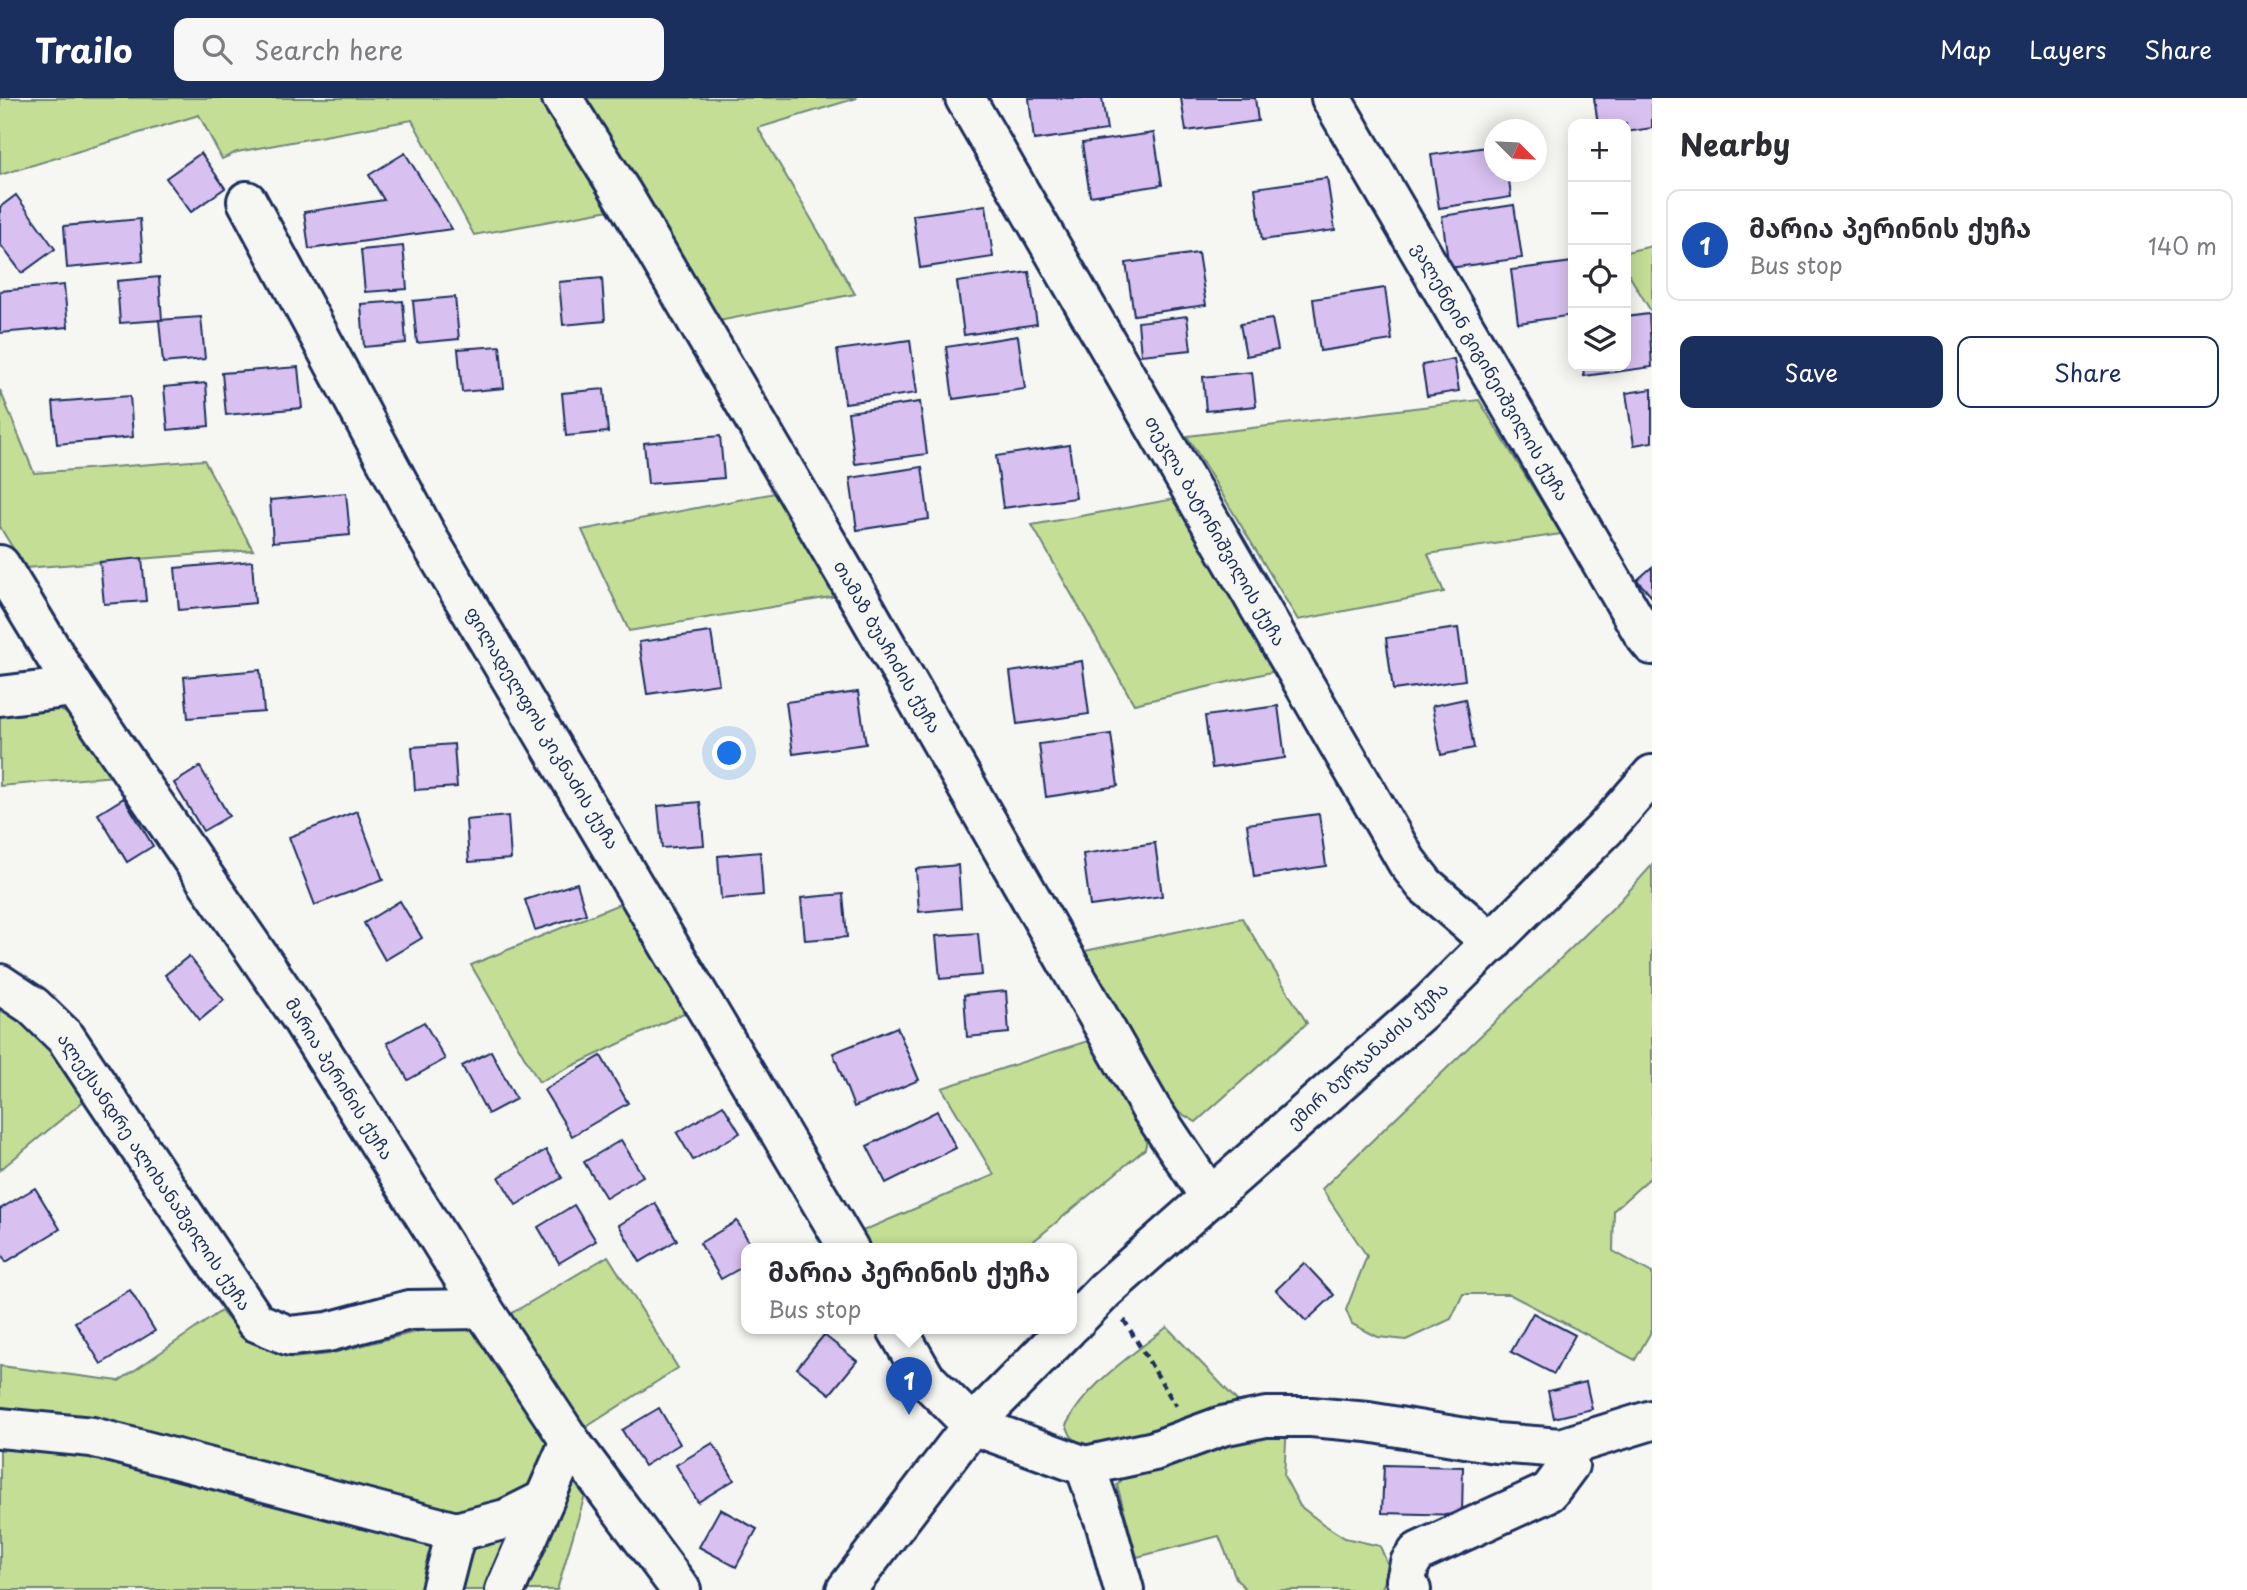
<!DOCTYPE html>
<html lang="en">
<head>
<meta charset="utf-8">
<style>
  body { margin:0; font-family:"Playpen Sans","Noto Sans Georgian",sans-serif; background:#f7f7f7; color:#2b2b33 }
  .controls { position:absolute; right:21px; top:21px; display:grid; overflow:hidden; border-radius:14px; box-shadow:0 4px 18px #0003 }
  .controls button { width:63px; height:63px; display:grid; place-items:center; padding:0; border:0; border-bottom:2px solid #e1e1e2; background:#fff; color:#2b2b33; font:35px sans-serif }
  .compass { position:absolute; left:1484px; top:21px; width:63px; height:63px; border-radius:50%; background:#fff; box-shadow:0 4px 18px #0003; rotate:114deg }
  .you { position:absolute; left:730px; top:656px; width:24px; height:24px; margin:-18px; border:5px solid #fff; border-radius:50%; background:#1a73e8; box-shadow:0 0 0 10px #1a73e833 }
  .badge { display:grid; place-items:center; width:46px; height:46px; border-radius:50%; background:#1b2f5e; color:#fff; font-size:23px; font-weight:700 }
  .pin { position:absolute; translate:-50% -58px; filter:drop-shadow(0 2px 4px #0008) }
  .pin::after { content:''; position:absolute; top:37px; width:24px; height:21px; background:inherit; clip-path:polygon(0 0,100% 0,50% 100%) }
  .popup { position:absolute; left:741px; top:1145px; width:336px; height:91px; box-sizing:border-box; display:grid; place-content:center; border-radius:14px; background:#fff; filter:drop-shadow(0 2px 5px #0005); font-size:23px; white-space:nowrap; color:#7c7c81 }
  .popup b { font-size:26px; color:#2b2b33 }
  .popup::after { content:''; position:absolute; left:50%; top:100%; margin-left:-14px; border:14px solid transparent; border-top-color:#fff }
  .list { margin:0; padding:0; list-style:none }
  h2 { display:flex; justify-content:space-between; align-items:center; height:91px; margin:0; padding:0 28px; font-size:30px }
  h2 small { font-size:23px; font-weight:400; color:#7c7c81 }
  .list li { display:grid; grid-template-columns:46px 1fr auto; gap:21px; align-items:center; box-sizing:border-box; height:112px; margin:0 14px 14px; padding:0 14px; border:2px solid #e1e1e2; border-radius:14px }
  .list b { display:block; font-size:26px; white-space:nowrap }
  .list p { margin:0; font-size:23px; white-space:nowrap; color:#7c7c81 }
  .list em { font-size:23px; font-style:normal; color:#7c7c81 }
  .actions { display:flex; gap:14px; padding:21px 28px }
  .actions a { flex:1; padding:16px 0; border:2px solid #1b2f5e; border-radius:14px; text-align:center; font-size:24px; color:#1b2f5e }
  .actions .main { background:#1b2f5e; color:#fff }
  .icon { flex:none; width:38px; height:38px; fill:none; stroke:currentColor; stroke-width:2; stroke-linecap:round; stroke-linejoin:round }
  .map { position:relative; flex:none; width:1652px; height:1492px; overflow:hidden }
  header { display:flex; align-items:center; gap:42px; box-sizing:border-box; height:98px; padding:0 35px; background:#1b2f5e; color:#fff }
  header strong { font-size:33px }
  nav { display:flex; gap:38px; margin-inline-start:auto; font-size:24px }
  .search { width:490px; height:63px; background:#f7f7f7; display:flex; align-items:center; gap:18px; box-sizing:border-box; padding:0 24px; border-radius:14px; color:#7c7c81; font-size:26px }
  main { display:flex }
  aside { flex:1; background:#fff }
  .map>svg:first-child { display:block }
</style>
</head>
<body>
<header>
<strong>Trailo</strong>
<div class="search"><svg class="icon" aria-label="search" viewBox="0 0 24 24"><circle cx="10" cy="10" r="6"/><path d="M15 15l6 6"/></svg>Search here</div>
<nav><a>Map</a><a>Layers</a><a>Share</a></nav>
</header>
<main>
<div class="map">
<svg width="1652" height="1492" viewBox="0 0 1652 1492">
  <rect width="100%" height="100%" fill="#f6f6f2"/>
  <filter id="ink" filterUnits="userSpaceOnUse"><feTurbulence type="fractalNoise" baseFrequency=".0143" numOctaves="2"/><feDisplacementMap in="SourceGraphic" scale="14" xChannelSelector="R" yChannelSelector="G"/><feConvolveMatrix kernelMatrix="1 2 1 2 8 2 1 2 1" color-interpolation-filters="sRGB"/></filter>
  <g filter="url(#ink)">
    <g fill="#c4de95" stroke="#70867a" stroke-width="2">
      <polygon points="0,0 547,0 615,111 474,137 412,22 237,54 222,61 199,17 0,77"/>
      <polygon points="584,0 857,0 758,30 855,196 719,223"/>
      <polygon points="1652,148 1652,215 1626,172 1626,154"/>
      <polygon points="0,292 34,375 204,362 253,452 25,470 0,429"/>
      <polygon points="1479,302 1561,436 1428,456 1444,494 1298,522 1187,338"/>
      <polygon points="785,393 843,497 629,533 582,432"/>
      <polygon points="1174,401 1280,572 1134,606 1032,427"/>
      <polygon points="56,610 82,623 116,678 0,688 0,611"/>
      <polygon points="1652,767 1652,1078 1614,1112 1613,1153 1652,1175 1652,1232 1635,1262 1509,1196 1463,1196 1451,1221 1406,1242 1378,1239 1352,1226 1346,1212 1367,1158 1322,1091 1619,804"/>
      <polygon points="629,802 688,913 539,984 471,867"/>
      <polygon points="1242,820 1307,925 1196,1024 1168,1008 1080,854"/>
      <polygon points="0,903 31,920 92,996 0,1072"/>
      <polygon points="1094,941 1140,1022 1147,1041 1145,1051 1024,1151 869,1151 860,1134 994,1077 942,990"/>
      <polygon points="608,1158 678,1270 580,1333 507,1218"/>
      <polygon points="221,1213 245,1241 292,1260 329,1256 474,1219 585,1397 557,1492 0,1492 0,1268 119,1283"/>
      <path d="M1167 1229 1243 1309 1156 1339 1086 1351 1071 1338 1066 1327C1088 1285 1131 1258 1167 1229Z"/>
      <polygon points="1287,1327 1284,1378 1300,1408 1323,1426 1345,1440 1380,1448 1390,1472 1381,1492 1246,1492 1236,1480 1219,1438 1137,1459 1117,1387 1130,1373"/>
    </g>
    <g fill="#d8c0f0" stroke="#1b2f5e" stroke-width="2">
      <polygon points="1029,0 1102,0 1107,32 1034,42"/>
      <polygon points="1181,0 1255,0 1258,23 1186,33"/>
      <polygon points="1594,0 1652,0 1652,30 1626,34 1626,26 1598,26"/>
      <polygon points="1154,35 1162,87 1090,98 1082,45"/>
      <polygon points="1494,48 1494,74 1508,74 1511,99 1439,110 1431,57"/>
      <polygon points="201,55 225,90 191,114 166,80"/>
      <polygon points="405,55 452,131 309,151 304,114 384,102 369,77"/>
      <polygon points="1327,80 1335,132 1262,142 1255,90"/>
      <polygon points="16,97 55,151 22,175 0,146 0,109"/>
      <polygon points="986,107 993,159 920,170 913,117"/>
      <polygon points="1514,107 1522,160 1449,170 1442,118"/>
      <polygon points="140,121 143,163 67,170 64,128"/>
      <polygon points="403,148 407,191 365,194 361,152"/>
      <polygon points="1198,155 1206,207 1134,217 1126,165"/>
      <polygon points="1573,164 1573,217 1518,225 1511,172"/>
      <polygon points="1029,174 1037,226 964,237 957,184"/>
      <polygon points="159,179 162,222 120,225 117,183"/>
      <polygon points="602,180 605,223 563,227 559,184"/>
      <polygon points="64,187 68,229 0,235 0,193"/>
      <polygon points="1385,190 1392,242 1320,253 1313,201"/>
      <polygon points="455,199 459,241 417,245 413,203"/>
      <polygon points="403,203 406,245 364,249 361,206"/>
      <polygon points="1649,216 1652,269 1584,278 1583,268 1626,268 1626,219"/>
      <polygon points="1187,218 1191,252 1141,257 1138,224"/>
      <polygon points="201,219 205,261 163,265 159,222"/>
      <polygon points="1272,221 1278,252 1246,258 1240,226"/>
      <polygon points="1018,238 1025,291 953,301 946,249"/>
      <polygon points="910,242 917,295 845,305 837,252"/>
      <polygon points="500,248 504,290 462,294 458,251"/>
      <polygon points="1454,261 1459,293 1427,298 1422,267"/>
      <polygon points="298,269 302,310 226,317 222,275"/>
      <polygon points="1252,274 1256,308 1206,313 1203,279"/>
      <polygon points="206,285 209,328 168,332 164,289"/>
      <polygon points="604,291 608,334 566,338 562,295"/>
      <polygon points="1652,291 1652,344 1634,347 1626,295"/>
      <polygon points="130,298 133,339 57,346 53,304"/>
      <polygon points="920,304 927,356 855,366 848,314"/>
      <polygon points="720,338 724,380 648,386 644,345"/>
      <polygon points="1069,347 1076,400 1003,410 996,358"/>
      <polygon points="922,369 929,421 857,432 850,380"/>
      <polygon points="346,395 350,437 273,444 270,402"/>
      <polygon points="142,460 146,503 104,506 100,464"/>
      <polygon points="252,463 255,505 179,512 175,470"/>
      <polygon points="1652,469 1652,499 1637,482"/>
      <polygon points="1458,530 1465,582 1393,592 1386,540"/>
      <polygon points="711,534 719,586 647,596 639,544"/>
      <polygon points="1082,563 1089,616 1017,626 1010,574"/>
      <polygon points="260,572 264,614 188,620 184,579"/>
      <polygon points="858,594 866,646 793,656 786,604"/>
      <polygon points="1465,601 1474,650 1441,657 1432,608"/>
      <polygon points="1278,608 1285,660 1212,670 1205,618"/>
      <polygon points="1111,636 1118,688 1046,699 1039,646"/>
      <polygon points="454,646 457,689 415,692 412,649"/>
      <polygon points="200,669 229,718 203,733 174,685"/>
      <polygon points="124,700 153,748 127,764 98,716"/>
      <polygon points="700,704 704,747 662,750 658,708"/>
      <polygon points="357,713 383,782 315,807 289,739"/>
      <polygon points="1319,716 1326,768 1254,779 1247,726"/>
      <polygon points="508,718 511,761 469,764 466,722"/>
      <polygon points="1155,745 1162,798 1090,808 1083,756"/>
      <polygon points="760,754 763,797 721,801 718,758"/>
      <polygon points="958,767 961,810 919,814 916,771"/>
      <polygon points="577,785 586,816 535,832 525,802"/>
      <polygon points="843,796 847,839 805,842 801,800"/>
      <polygon points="400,803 422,840 385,862 364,825"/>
      <polygon points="978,835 982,877 940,881 936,838"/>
      <polygon points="189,858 224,902 200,922 165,877"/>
      <polygon points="1006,893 1009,935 967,939 964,897"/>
      <polygon points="424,924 445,961 408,982 387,945"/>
      <polygon points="897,929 919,982 854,1009 833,955"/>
      <polygon points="491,953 516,1001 488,1016 462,968"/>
      <polygon points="601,958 628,1005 572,1038 544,992"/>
      <polygon points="723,1007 740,1035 693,1062 677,1035"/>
      <polygon points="937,1013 956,1050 886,1085 867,1048"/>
      <polygon points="621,1042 643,1078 606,1100 584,1064"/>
      <polygon points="546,1052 562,1080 516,1107 499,1079"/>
      <polygon points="35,1090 60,1131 6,1164 0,1154 0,1111"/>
      <polygon points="655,1105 677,1142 640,1164 619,1127"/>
      <polygon points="574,1107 596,1143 559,1165 538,1129"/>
      <polygon points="737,1123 753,1151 746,1151 746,1167 721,1181 700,1145"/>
      <polygon points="1304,1165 1334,1197 1306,1223 1276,1192"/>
      <polygon points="130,1192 155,1233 101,1266 75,1224"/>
      <polygon points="1533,1215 1575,1237 1554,1276 1511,1254"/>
      <polygon points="824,1237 857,1263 830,1296 797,1270"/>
      <polygon points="1586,1284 1592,1311 1554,1320 1548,1293"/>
      <polygon points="659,1310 680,1346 644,1368 622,1332"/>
      <polygon points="713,1345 734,1382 698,1404 676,1367"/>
      <polygon points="1384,1367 1463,1369 1462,1417 1382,1415"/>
      <polygon points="720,1411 757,1431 736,1469 699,1449"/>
    </g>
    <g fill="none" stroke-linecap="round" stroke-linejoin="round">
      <g stroke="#1b2f5e" stroke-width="44">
        <g id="minor">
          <polyline points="562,0 623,97 853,489 1151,1011 1210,1099"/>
          <polyline points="965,0 1407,764 1425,787 1492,845"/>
          <polyline points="1331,0 1644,537 1652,547"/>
          <polyline points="247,103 429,442 849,1151"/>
          <polyline points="0,467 74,589 301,920 483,1211 570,1343 681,1492"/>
          <polyline points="0,598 74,589"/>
          <polyline points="0,886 33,908 66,940 256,1224 290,1238 328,1234 409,1212 483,1211"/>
          <polyline points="1072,1226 1105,1192 1429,906 1605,731 1652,677"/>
          <polyline points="897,1231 925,1280 972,1327 1085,1368 1154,1353 1222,1328 1266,1319 1311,1319 1368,1324 1496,1345 1561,1350 1652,1322"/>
          <polyline points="0,1330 92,1339 456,1434 506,1421 544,1402"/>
          <polyline points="1085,1368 1105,1424 1124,1492"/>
          <polyline points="441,1492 456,1434"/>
          <polyline points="505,1492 570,1343"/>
          <polyline points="846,1492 972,1327 1067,1231"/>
          <polyline points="1411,1492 1406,1482 1410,1465 1418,1454 1549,1394 1569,1367 1561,1350"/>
        </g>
      </g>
      <polyline stroke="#1b2f5e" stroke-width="4.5" stroke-dasharray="7 5" stroke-linecap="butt" points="1124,1222 1176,1308"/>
      <use href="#minor" stroke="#f6f6f2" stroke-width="38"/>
    </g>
  </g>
  <g text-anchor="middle" stroke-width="5" stroke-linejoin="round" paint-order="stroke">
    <g font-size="18" fill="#1b2f5e" stroke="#f6f6f2">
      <text transform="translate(1490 274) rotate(60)" y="6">ვალენტინ გიგინეიშვილის ქუჩა</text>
      <text transform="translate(1215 433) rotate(60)" y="6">თეკლა ბატონიშვილის ქუჩა</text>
      <text transform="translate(887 549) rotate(60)" y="6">თამაზ ბუაჩიძის ქუჩა</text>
      <text transform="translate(542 630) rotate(59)" y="6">ფილადელფოს კიკნაძის ქუჩა</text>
      <text transform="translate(1368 958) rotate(-42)" y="6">ემირ ბურჯანაძის ქუჩა</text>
      <text transform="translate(339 981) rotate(58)" y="6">მარია პერინის ქუჩა</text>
      <text transform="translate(154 1074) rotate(56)" y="6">ალექსანდრე ალიხანაშვილის ქუჩა</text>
    </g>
  </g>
</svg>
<div class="controls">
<button>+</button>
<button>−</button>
<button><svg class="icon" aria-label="locate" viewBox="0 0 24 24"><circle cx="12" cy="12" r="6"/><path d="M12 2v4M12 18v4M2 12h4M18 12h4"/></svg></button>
<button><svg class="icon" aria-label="layers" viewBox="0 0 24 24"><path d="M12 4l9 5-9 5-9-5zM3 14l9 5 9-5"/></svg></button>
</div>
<svg class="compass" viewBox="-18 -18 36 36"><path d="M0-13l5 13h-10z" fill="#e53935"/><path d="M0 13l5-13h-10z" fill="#7c7c81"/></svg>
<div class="you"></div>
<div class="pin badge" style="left:909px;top:1317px;background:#1a4fb4">1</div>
<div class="popup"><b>მარია პერინის ქუჩა</b>Bus stop</div>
</div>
<aside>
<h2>Nearby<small></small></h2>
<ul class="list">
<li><span class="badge" style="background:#1a4fb4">1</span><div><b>მარია პერინის ქუჩა</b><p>Bus stop</p></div><em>140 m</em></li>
</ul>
<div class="actions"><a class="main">Save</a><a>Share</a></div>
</aside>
</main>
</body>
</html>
